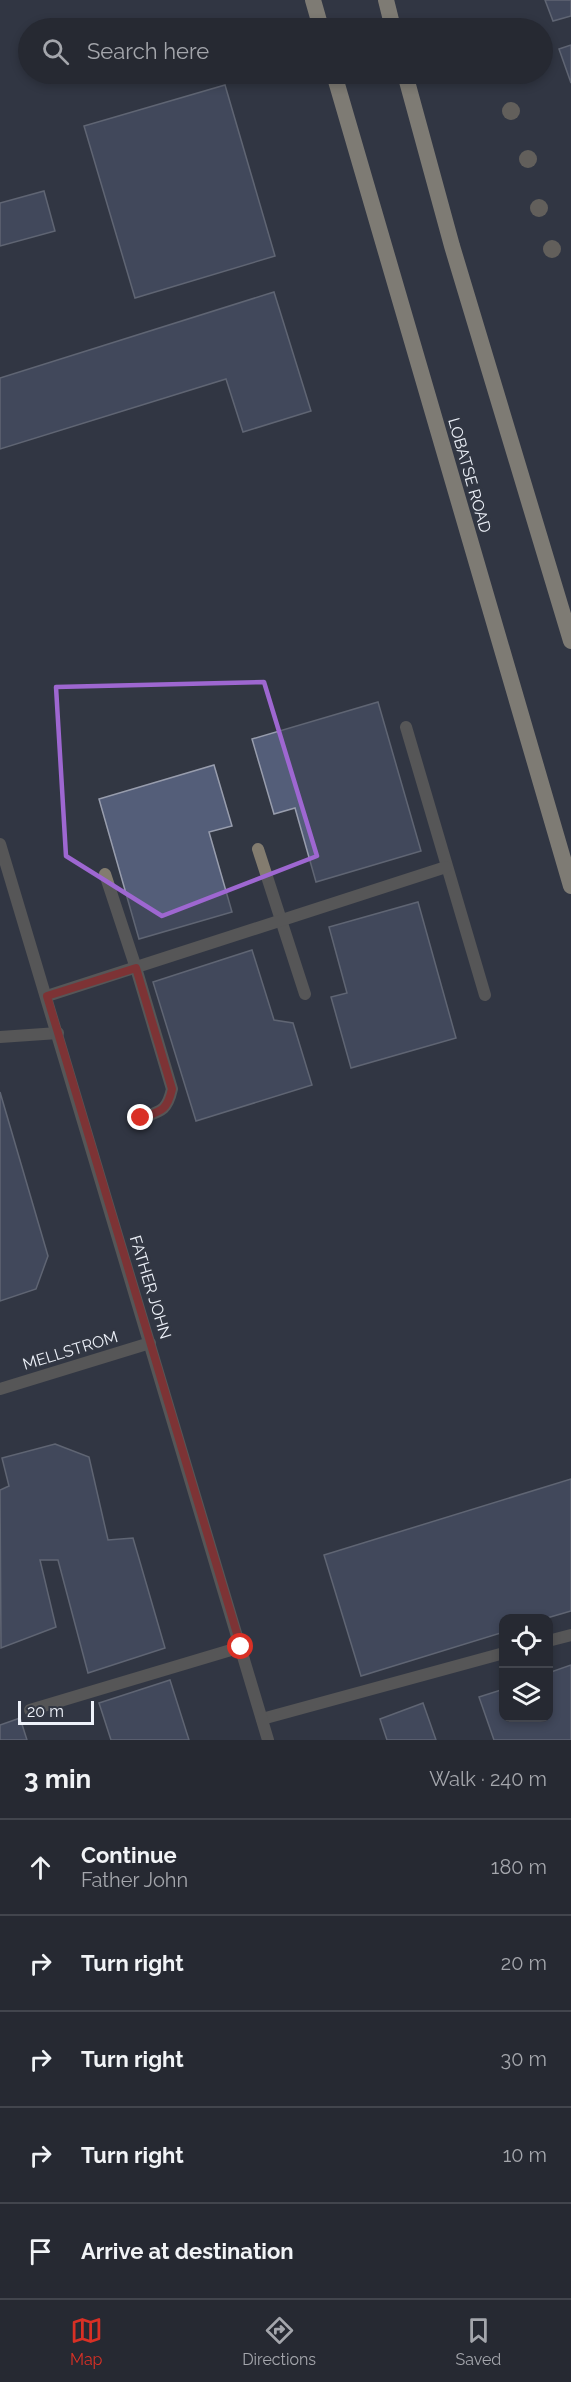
<!DOCTYPE html>
<html lang="en">
<head>
<meta charset="utf-8">
<style>
  body { margin:0; font-family:Raleway,sans-serif; background:#32353e; color:#f1f3f6 }
  .controls { position:absolute; right:18px; bottom:18px; display:grid; overflow:hidden; border-radius:12px; box-shadow:0 3px 9px #0003 }
  .controls button { width:54px; height:54px; display:grid; place-items:center; padding:0; border:0; border-bottom:2px solid #42454d; background:#262932; color:#f1f3f6; font:30px sans-serif }
  .scale { position:absolute; left:18px; bottom:15px; width:76px; box-sizing:border-box; padding-left:6px; border:3px solid #eef2fa; border-top:0; font-size:16px; line-height:21px; white-space:nowrap; color:#eef2fa; -webkit-text-stroke:4px #323743; paint-order:stroke }
  .stop { position:absolute; width:18px; height:18px; margin:-14px; border:4px solid #d93025; border-radius:50%; background:#fff }
  .stop.end { background:#d93025; border-color:#fff; box-shadow:0 2px 6px #0008 }
  .list { margin:0; padding:0; list-style:none }
  h2 { display:flex; justify-content:space-between; align-items:center; height:78px; margin:0; padding:0 24px; font-size:26px }
  h2 small { font-size:20px; font-weight:400; color:#a4a6ac }
  .list li { display:grid; grid-template-columns:39px 1fr auto; gap:18px; align-items:center; box-sizing:border-box; height:96px; padding:0 24px; border-top:2px solid #42454d }
  .list b { display:block; font-size:22px; white-space:nowrap }
  .list p { margin:0; font-size:20px; white-space:nowrap; color:#a4a6ac }
  .list em { font-size:20px; font-style:normal; color:#a4a6ac }
  .icon { flex:none; width:33px; height:33px; fill:none; stroke:currentColor; stroke-width:2; stroke-linecap:round; stroke-linejoin:round }
  .map { position:relative; flex:none; width:571px; height:1740px; overflow:hidden }
  .search { position:absolute; background:#262932; box-shadow:0 3px 9px #0003; left:18px; right:18px; top:18px; height:66px; display:flex; align-items:center; gap:15px; box-sizing:border-box; padding:0 21px; border-radius:33px; color:#a4a6ac; font-size:22px }
  .sheet { height:558px; background:#262932 }
  nav { display:flex; justify-content:space-around; align-items:center; box-sizing:border-box; height:84px; border-top:2px solid #42454d; background:#262932; font-size:16px; color:#a4a6ac }
  nav a { display:grid; justify-items:center; gap:3px }
  nav .on { color:#d93025 }
  .map>svg:first-child { display:block }
</style>
</head>
<body>
<div class="map">
<svg width="571" height="1740" viewBox="0 0 571 1740">
  <rect width="100%" height="100%" fill="#323743"/>
  <g fill="#545e79" stroke="#989dad" stroke-width="1.5">
    <polygon points="545,0 571,0 571,16 553,21"/>
    <polygon points="571,45 571,83 559,49"/>
    <polygon points="225,85 275,256 135,298 84,126"/>
    <polygon points="44,191 55,231 0,246 0,203"/>
    <polygon points="274,292 311,411 243,432 226,379 0,449 0,378"/>
    <polygon points="378,702 421,851 316,882 295,808 274,814 252,739"/>
    <polygon points="214,765 232,826 209,832 232,912 139,939 99,799"/>
    <polygon points="418,902 456,1038 351,1068 331,997 347,993 329,927"/>
    <polygon points="252,950 274,1020 293,1023 312,1085 196,1121 153,982"/>
    <polygon points="0,1092 48,1256 36,1289 0,1301"/>
    <polygon points="55,1444 89,1457 108,1540 133,1538 165,1648 88,1673 58,1560 40,1560 56,1627 1,1648 0,1490 9,1486 2,1458"/>
    <polygon points="571,1479 571,1611 547,1618 504,1618 504,1632 361,1676 324,1555"/>
    <polygon points="571,1665 571,1740 494,1740 479,1697 504,1689 504,1718 548,1718 548,1673"/>
    <polygon points="170,1680 189,1740 111,1740 99,1703"/>
    <polygon points="423,1703 436,1740 387,1740 380,1719"/>
    <polygon points="20,1718 27,1740 0,1740 0,1725"/>
  </g>
  <g fill="none" stroke-linecap="round" stroke-linejoin="round">
    <g stroke="#837c6f" stroke-width="12">
      <polyline points="406,727 485,995"/>
      <polyline points="258,849 305,994"/>
      <path d="M105 874 136 968 172 1089C167 1111 161 1111 141 1118"/>
      <polyline points="47,996 446,867"/>
      <polyline points="0,1037 58,1033"/>
      <polyline points="548,1641 571,1635"/>
      <polyline points="30,1710 241,1647"/>
      <polyline points="262,1719 504,1653"/>
    </g>
    <g stroke="#837c6f" stroke-width="12">
      <polyline points="0,844 268,1740"/>
      <polyline points="0,1389 150,1343"/>
    </g>
    <g stroke="#dcceb0" stroke-width="16">
      <polyline points="313,0 321,28"/>
      <polyline points="386,0 393,28"/>
      <polyline points="334,74 571,886"/>
      <polyline points="405,74 452,246 571,641"/>
    </g>
  </g>
  <g fill="#9e9178">
    <circle cx="511" cy="111" r="9"/>
    <circle cx="528" cy="159" r="9"/>
    <circle cx="539" cy="208" r="9"/>
    <circle cx="552" cy="249" r="9"/>
  </g>
  <g fill="none" stroke-linecap="round" stroke-linejoin="round">
    <path stroke="#d93025" stroke-width="8" d="M141 1118C161 1111 167 1111 172 1089L136 968 47 996 241 1647"/>
  </g>
  <path d="M0 0H571V1740H0ZM264 682 317 856 162 916 66 856 56 687Z" fill="#323743" fill-opacity=".55" fill-rule="evenodd"/>
  <path fill="none" stroke="#9e67d1" stroke-width="4.5" stroke-linejoin="round" d="M264 682 317 856 162 916 66 856 56 687Z"/>
  <g text-anchor="middle" stroke-width="5" stroke-linejoin="round" paint-order="stroke">
    <g font-size="16" fill="#eef2fa" stroke="#323743">
      <text transform="translate(470 475) rotate(74)" y="6">LOBATSE ROAD</text>
      <text transform="translate(151 1287) rotate(73)" y="6">FATHER JOHN</text>
      <text transform="translate(70 1350) rotate(-17)" y="6">MELLSTROM</text>
    </g>
  </g>
</svg>
<div class="controls">
<button><svg class="icon" aria-label="locate" viewBox="0 0 24 24"><circle cx="12" cy="12" r="6"/><path d="M12 2v4M12 18v4M2 12h4M18 12h4"/></svg></button>
<button><svg class="icon" aria-label="layers" viewBox="0 0 24 24"><path d="M12 4l9 5-9 5-9-5zM3 14l9 5 9-5"/></svg></button>
</div>
<div class="scale">20 m</div>
<div class="stop" style="left:241px;top:1647px"></div>
<div class="stop end" style="left:141px;top:1118px"></div>
<div class="search"><svg class="icon" aria-label="search" viewBox="0 0 24 24"><circle cx="10" cy="10" r="6"/><path d="M15 15l6 6"/></svg>Search here</div>
</div>
<section class="sheet">
<h2>3 min<small>Walk · 240 m</small></h2>
<ul class="list">
<li><svg class="icon" aria-label="ahead" viewBox="0 0 24 24"><path d="M12 20V5M6 11l6-6 6 6"/></svg><div><b>Continue</b><p>Father John</p></div><em>180 m</em></li>
<li><svg class="icon" aria-label="right" viewBox="0 0 24 24"><path d="M7 20v-9h11M14 6l5 5-5 5"/></svg><div><b>Turn right</b></div><em>20 m</em></li>
<li><svg class="icon" aria-label="right" viewBox="0 0 24 24"><path d="M7 20v-9h11M14 6l5 5-5 5"/></svg><div><b>Turn right</b></div><em>30 m</em></li>
<li><svg class="icon" aria-label="right" viewBox="0 0 24 24"><path d="M7 20v-9h11M14 6l5 5-5 5"/></svg><div><b>Turn right</b></div><em>10 m</em></li>
<li><svg class="icon" aria-label="arrive" viewBox="0 0 24 24"><path d="M6 21V4h12l-3 4 3 4H6"/></svg><div><b>Arrive at destination</b></div></li>
</ul>
</section>
<nav>
<a class="on"><svg class="icon" aria-label="map" viewBox="0 0 24 24"><path d="M3 6l6-2 6 2 6-2v14l-6 2-6-2-6 2zM9 4v14M15 6v14"/></svg>Map</a>
<a><svg class="icon" aria-label="directions" viewBox="0 0 24 24"><path d="M12 3l9 9-9 9-9-9zM9 14v-3h6M13 9l2 2-2 2"/></svg>Directions</a>
<a><svg class="icon" aria-label="saved" viewBox="0 0 24 24"><path d="M7 4h10v16l-5-4-5 4z"/></svg>Saved</a>
</nav>
</body>
</html>
